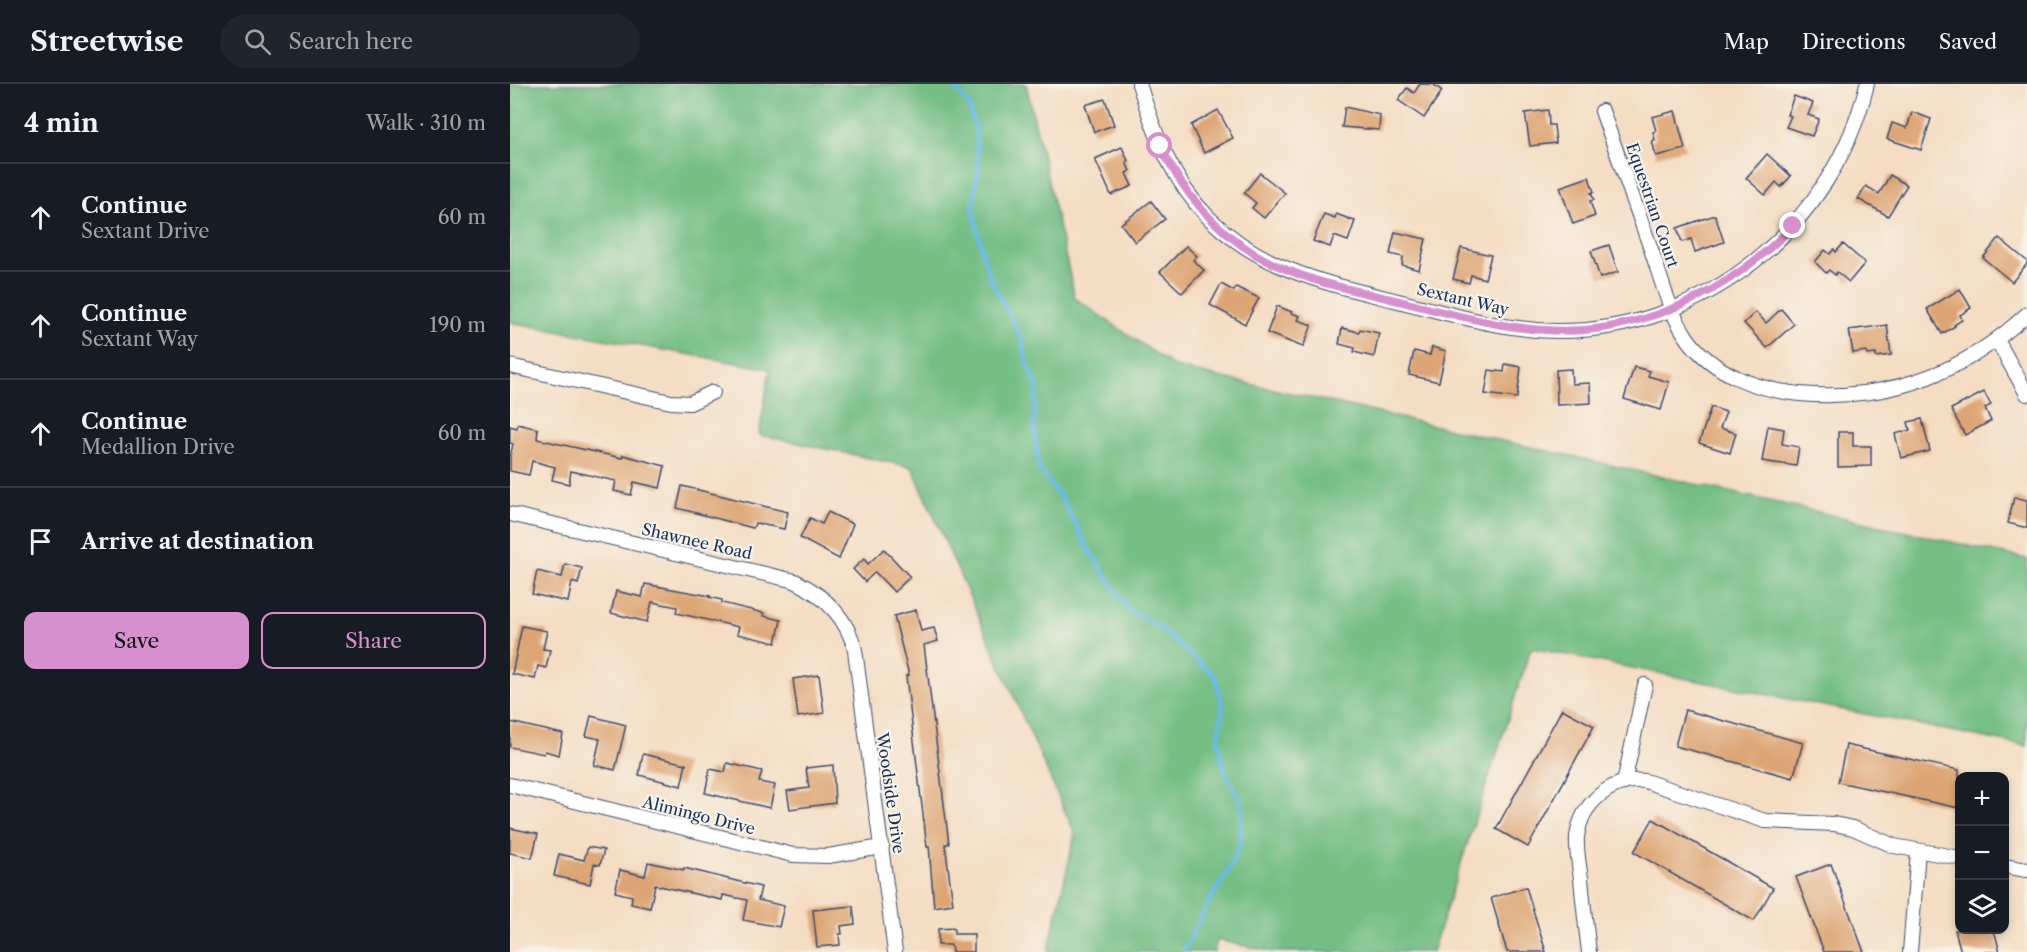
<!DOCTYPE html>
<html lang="en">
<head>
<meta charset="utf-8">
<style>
  body { margin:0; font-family:"Libre Caslon Text",serif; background:#20242c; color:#f1f3f6 }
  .controls { position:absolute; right:18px; bottom:18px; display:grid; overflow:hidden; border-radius:12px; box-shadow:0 3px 9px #0003 }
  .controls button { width:54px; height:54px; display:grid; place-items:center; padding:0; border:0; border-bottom:2px solid #363941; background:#171b24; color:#f1f3f6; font:30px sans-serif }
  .stop { position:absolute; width:18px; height:18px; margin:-14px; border:4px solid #d690ce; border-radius:50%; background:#fff }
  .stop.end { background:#d690ce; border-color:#fff; box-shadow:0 2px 6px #0008 }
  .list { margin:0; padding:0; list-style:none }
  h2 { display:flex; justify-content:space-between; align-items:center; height:78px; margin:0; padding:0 24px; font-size:26px }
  h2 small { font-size:20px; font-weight:400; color:#9ea1a6 }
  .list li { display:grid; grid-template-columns:39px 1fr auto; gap:18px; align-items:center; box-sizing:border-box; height:108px; padding:0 24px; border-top:2px solid #363941 }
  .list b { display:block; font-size:22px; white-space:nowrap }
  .list p { margin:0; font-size:20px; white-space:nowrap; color:#9ea1a6 }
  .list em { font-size:20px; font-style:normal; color:#9ea1a6 }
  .actions { display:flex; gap:12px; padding:18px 24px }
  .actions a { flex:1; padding:14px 0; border:2px solid #d690ce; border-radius:12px; text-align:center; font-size:21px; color:#d690ce }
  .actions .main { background:#d690ce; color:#111 }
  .icon { flex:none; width:33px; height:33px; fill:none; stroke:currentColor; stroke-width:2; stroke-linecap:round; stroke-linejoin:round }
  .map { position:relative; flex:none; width:1517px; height:868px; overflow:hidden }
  header { display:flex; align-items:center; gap:36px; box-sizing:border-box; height:84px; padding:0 30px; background:#171b24; border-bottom:2px solid #363941 }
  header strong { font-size:28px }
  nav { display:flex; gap:33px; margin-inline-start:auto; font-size:21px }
  .search { width:420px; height:54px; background:#20242c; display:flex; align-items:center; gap:15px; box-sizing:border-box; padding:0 21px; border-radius:33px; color:#9ea1a6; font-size:22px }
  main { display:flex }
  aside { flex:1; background:#171b24 }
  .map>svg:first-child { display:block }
</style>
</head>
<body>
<header>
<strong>Streetwise</strong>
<div class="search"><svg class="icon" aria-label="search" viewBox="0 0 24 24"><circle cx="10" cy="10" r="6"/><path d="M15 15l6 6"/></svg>Search here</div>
<nav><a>Map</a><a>Directions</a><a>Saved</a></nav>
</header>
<main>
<aside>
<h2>4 min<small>Walk · 310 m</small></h2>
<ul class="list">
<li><svg class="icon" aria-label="ahead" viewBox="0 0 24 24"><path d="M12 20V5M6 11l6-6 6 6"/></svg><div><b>Continue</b><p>Sextant Drive</p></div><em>60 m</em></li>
<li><svg class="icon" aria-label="ahead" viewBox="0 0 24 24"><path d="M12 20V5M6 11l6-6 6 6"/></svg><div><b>Continue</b><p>Sextant Way</p></div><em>190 m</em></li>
<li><svg class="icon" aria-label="ahead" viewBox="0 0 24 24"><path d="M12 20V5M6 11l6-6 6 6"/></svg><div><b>Continue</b><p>Medallion Drive</p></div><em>60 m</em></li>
<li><svg class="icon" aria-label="arrive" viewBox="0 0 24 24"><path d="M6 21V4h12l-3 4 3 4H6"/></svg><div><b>Arrive at destination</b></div></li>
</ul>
<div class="actions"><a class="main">Save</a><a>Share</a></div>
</aside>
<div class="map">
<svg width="1517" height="868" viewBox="0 0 1517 868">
  <rect width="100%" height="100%" fill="#f7f3e8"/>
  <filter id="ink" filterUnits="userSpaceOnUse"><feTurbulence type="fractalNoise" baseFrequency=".0167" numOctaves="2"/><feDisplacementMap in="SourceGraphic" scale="12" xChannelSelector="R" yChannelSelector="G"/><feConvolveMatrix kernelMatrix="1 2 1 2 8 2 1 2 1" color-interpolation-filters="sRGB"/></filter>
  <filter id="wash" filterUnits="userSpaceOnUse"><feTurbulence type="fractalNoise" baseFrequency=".008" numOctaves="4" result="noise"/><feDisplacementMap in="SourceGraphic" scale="24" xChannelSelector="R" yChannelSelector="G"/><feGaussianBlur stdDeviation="1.35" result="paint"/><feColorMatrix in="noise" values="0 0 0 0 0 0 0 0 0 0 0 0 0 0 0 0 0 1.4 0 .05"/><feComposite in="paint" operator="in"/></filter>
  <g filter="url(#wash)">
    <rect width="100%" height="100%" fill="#f4ddc3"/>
    <polygon fill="#74be85" stroke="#487672" stroke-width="1.5" points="0,0 516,0 565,214 665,283 1517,475 1517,662 1021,564 922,868 763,868 707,856 704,868 538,868 565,750 402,383 249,351 260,285 0,238"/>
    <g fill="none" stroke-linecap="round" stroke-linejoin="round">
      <polyline stroke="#69bae4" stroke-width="4.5" points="442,0 459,21 466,48 468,85 463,124 473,171 481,196 512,255 517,280 527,300 524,341 529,385 552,415 579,466 619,526 649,543 705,592 713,622 708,657 715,687 732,720 730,762 718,787 698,820 673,868"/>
    </g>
    <g id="blocks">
      <g fill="#dda574">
        <polygon points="910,0 923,0 932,7 914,34 888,16 897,4 904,9"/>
        <polygon points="1284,12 1303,19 1298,31 1309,35 1302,52 1276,43 1281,32 1277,31"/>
        <polygon points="595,15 604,41 584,48 575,21"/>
        <polygon points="835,23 870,31 869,46 832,43"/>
        <polygon points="708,26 723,54 694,69 681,41"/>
        <polygon points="1038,26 1039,41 1044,41 1046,59 1020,62 1015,29"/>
        <polygon points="1165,27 1175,65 1146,72 1142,57 1145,56 1143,48 1146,47 1142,33"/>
        <polygon points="1402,28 1421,35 1411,66 1377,55 1382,39 1397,44"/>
        <polygon points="612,63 618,77 616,78 620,87 616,89 622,102 601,111 585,75"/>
        <polygon points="1257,70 1281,92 1271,103 1266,98 1255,111 1236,94"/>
        <polygon points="750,89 775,109 754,134 742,124 746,119 734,109"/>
        <polygon points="1380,91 1397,101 1378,132 1348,115 1356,102 1369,110"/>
        <polygon points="1079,93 1084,108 1081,109 1084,116 1080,117 1085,132 1063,140 1050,103"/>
        <polygon points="641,117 655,135 625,158 611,140"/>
        <polygon points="814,130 825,134 826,130 845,137 838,157 824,152 820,163 803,157"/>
        <polygon points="1205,131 1214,158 1185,168 1181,155 1172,158 1167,144"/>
        <polygon points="885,148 916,155 909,186 892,181 893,173 880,170"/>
        <polygon points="1489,154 1517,177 1517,180 1502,198 1473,174"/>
        <polygon points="1333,160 1355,179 1339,198 1327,188 1325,191 1319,186 1316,189 1305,178 1315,166 1320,170 1324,165 1326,168"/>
        <polygon points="1099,161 1108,188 1090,194 1081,167"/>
        <polygon points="676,162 687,172 683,176 694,186 672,209 650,188"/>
        <polygon points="951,164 981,171 975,195 961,191 959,199 943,195"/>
        <polygon points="711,200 724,207 726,203 749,214 735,240 700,221"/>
        <polygon points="1450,205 1461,224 1450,231 1452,236 1444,241 1445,242 1432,250 1417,225"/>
        <polygon points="767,222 782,228 781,229 790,232 788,236 802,241 793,263 757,249"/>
        <polygon points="1271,225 1284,240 1257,264 1234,239 1246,228 1256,239"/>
        <polygon points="1377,241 1381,271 1366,273 1366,270 1357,271 1356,267 1343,269 1339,246"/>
        <polygon points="832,244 849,248 850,245 869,249 864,273 844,268 845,264 829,260"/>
        <polygon points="922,263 936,267 929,298 899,291 904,267 920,271"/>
        <polygon points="995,280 1011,283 1007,314 975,310 979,286 994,288"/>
        <polygon points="1124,283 1140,287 1138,292 1159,298 1151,326 1114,315"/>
        <polygon points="1061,285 1062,300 1080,299 1081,319 1047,321 1046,286"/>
        <polygon points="1474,308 1481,321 1475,324 1481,337 1455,351 1441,325"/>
        <polygon points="1201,323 1216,328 1210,344 1226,349 1220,369 1189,359"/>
        <polygon points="1412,335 1420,367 1391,374 1385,350 1400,346 1398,338"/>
        <polygon points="8,340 28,345 27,355 112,374 113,371 155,382 150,404 124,398 121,411 104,407 106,397 61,387 59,400 42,396 45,383 22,377 19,391 0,387 0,373 3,360 0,359 0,342 7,344"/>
        <polygon points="1258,342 1274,345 1272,360 1289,363 1286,382 1252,377"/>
        <polygon points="1328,348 1343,348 1343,362 1361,362 1361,382 1328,383"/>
        <polygon points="172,402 278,428 274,445 245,439 243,444 167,424"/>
        <polygon points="1504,413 1517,416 1517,444 1498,439"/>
        <polygon points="318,428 343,440 329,475 290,454 300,434 312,440"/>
        <polygon points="374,465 400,493 384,508 365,488 355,498 343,485 354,475 358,480"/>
        <polygon points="55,480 72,484 68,500 62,498 58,518 22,510 27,487 52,493"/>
        <polygon points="135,500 200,512 199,513 212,516 212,519 254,529 254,532 271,536 266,559 227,550 229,543 166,529 167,523 142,518 137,538 101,529 106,507 132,513"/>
        <polygon points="406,526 411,547 424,544 428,557 414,561 439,760 435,760 443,820 424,823 419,762 417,763 396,592 399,591 384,532"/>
        <polygon points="12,542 37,547 33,565 40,566 36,584 28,582 25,595 2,590"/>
        <polygon points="309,591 314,629 288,633 283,595"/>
        <polygon points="1052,625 1084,642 1018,763 986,745"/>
        <polygon points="1175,626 1293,659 1283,694 1165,662"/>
        <polygon points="81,632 116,641 105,686 84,681 90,655 76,652"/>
        <polygon points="0,638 53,650 49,671 35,667 34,670 0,663"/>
        <polygon points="1336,661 1449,686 1449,724 1328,698"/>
        <polygon points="133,670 176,680 171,702 129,691"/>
        <polygon points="217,679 252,687 249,698 265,701 260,724 195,709 200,685 215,688"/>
        <polygon points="323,681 325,719 280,725 277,707 299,704 296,684"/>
        <polygon points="1143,735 1263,804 1244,837 1124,768"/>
        <polygon points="0,744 28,750 22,774 0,769"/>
        <polygon points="78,763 94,766 90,781 84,780 80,800 44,792 49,770 74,776"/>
        <polygon points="138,778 174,786 174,784 251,803 248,816 274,822 269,843 233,836 237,816 213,811 212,816 145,801 140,824 121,820 122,812 105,808 110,786 135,792"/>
        <polygon points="1321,780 1354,868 1314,868 1286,793"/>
        <polygon points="1016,803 1036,868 997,868 981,814"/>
        <polygon points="343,822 345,840 331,842 332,850 329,850 330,861 307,863 303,826"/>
        <polygon points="444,844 444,850 464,850 464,868 442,868 441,861 428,861 428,845"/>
        <polygon points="1445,846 1484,846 1490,868 1451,868"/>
      </g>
    </g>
  </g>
  <g filter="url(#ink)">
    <use href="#blocks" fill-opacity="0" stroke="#3c496d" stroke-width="1.5"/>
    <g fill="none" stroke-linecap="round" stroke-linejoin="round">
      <g stroke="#3c496d" stroke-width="16">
        <g id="street">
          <path d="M629 0C645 50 661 96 699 134 752 186 815 199 884 216 938 229 993 247 1049 247 1195 247 1324 141 1357 0"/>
          <path d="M1092 27C1109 74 1125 121 1142 168 1152 198 1160 230 1178 255 1228 323 1347 321 1418 293 1456 279 1488 257 1517 230"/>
          <polyline points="1487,256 1517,310"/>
          <polyline points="0,282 161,318 180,319 203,308"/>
          <path d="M0 430 285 497C315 512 337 533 345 566L385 868"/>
          <polyline points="1114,699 1135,601"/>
          <polyline points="0,701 283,771 318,772 372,763"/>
          <polyline points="1494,782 1517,786"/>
          <path d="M1079 868C1076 843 1073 819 1071 794 1069 781 1066 766 1067 753 1071 719 1101 694 1135 697L1255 737 1324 740 1343 744 1384 762 1450 774"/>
          <polyline points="1400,868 1408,767"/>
        </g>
      </g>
      <use href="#street" stroke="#fff" stroke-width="14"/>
    </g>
  </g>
  <g fill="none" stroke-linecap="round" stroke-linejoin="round" filter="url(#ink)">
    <path stroke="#d690ce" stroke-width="8" d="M650 62C672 106 702 144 745 170 787 195 834 204 881 215 954 233 1029 257 1104 242 1176 227 1232 194 1283 142"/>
  </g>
  <g text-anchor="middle" stroke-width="4.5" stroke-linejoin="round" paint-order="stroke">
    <g font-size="16" fill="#1b2f5e" stroke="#f7f3e8">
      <text transform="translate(1143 121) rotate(71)" y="6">Equestrian Court</text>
      <text transform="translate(953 215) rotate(13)" y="6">Sextant Way</text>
      <text transform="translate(187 457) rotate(13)" y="6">Shawnee Road</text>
      <text transform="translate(381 709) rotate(82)" y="6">Woodside Drive</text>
      <text transform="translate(189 731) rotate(14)" y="6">Alimingo Drive</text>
    </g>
  </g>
</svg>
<div class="controls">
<button>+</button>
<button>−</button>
<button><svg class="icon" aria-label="layers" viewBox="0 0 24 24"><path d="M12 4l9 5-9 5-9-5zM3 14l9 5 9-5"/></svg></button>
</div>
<div class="stop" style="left:650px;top:62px"></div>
<div class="stop end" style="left:1283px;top:142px"></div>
</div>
</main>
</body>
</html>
